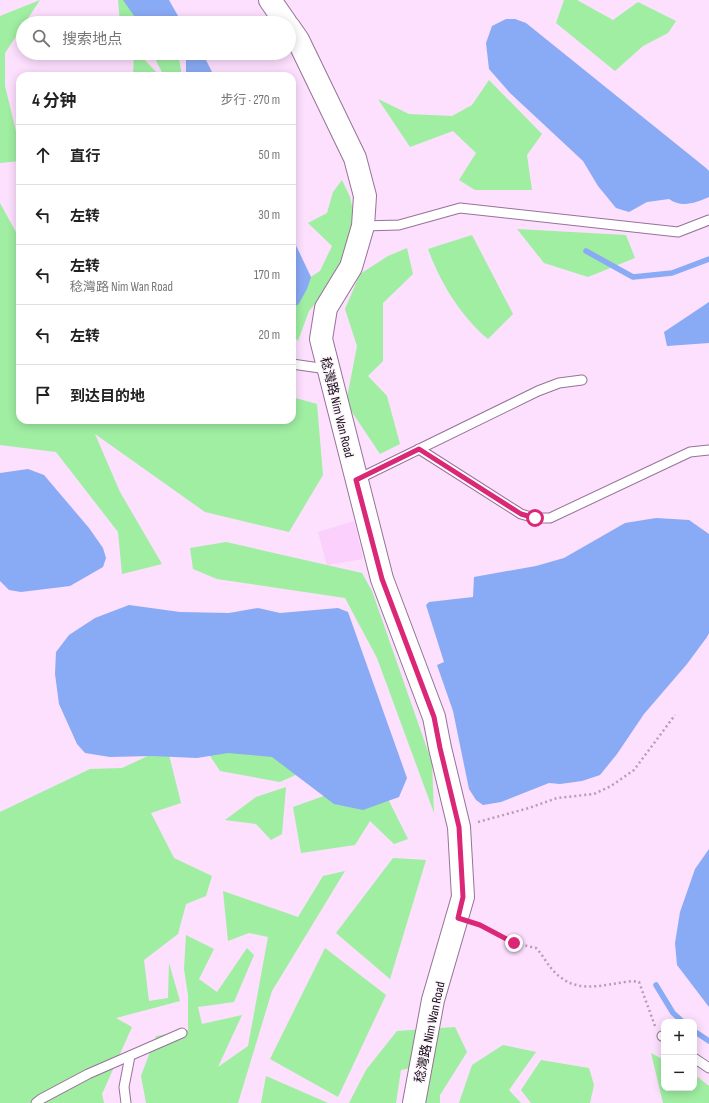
<!DOCTYPE html>
<html lang="zh">
<head>
<meta charset="utf-8">
<style>
  body { margin:0; font-family:"Sofia Sans Condensed","Noto Sans SC",sans-serif; background:#f6f6f6; color:#222 }
  .controls { position:absolute; right:12px; bottom:12px; display:grid; overflow:hidden; border-radius:8px; box-shadow:0 2px 10px #0003 }
  .controls button { width:36px; height:36px; display:grid; place-items:center; padding:0; border:0; border-bottom:1px solid #e0e0e0; background:#fff; color:#222; font:20px sans-serif }
  .stop { position:absolute; width:12px; height:12px; margin:-9px; border:3px solid #db2777; border-radius:50%; background:#fff }
  .stop.end { background:#db2777; border-color:#fff; box-shadow:0 1px 4px #0008 }
  .list { margin:0; padding:0; list-style:none }
  h2 { display:flex; justify-content:space-between; align-items:center; height:52px; margin:0; padding:0 16px; font-size:17px }
  h2 small { font-size:13px; font-weight:400; color:#767676 }
  .list li { display:grid; grid-template-columns:26px 1fr auto; gap:12px; align-items:center; box-sizing:border-box; height:60px; padding:0 16px; border-top:1px solid #e0e0e0 }
  .list b { display:block; font-size:15px; white-space:nowrap }
  .list p { margin:0; font-size:13px; white-space:nowrap; color:#767676 }
  .list em { font-size:13px; font-style:normal; color:#767676 }
  .icon { flex:none; width:22px; height:22px; fill:none; stroke:currentColor; stroke-width:2; stroke-linecap:round; stroke-linejoin:round }
  .map { position:relative; flex:none; width:709px; height:1103px; overflow:hidden }
  .search { position:absolute; background:#fff; box-shadow:0 2px 10px #0003; left:16px; top:16px; width:280px; height:44px; display:flex; align-items:center; gap:10px; box-sizing:border-box; padding:0 14px; border-radius:22px; color:#767676; font-size:15px }
  .panel { position:absolute; background:#fff; box-shadow:0 2px 10px #0003; left:16px; top:72px; width:280px; height:352px; border-radius:12px }
  .map>svg:first-child { display:block }
</style>
</head>
<body>
<div class="map">
<svg width="709" height="1103" viewBox="0 0 709 1103">
  <rect width="100%" height="100%" fill="#fddffe"/>
  <polygon fill="#fbd0fc" points="354,521 363,559 327,565 318,532"/>
  <g fill="#9feea2">
    <polygon points="40,0 5,53 5,86 20,148 20,161 0,163 0,16"/>
    <polygon points="118,0 149,0 146,23 120,23"/>
    <polygon points="564,0 577,0 613,20 638,2 676,21 668,33 643,46 615,71 556,23"/>
    <polygon points="134,53 138,53 160,76 133,76"/>
    <polygon points="152,53 178,53 182,76 164,76"/>
    <polygon points="489,80 542,134 527,155 532,190 475,190 459,180 476,153 453,131 410,147 378,99 409,114 452,116 472,105"/>
    <polygon points="342,180 350,197 361,247 309,311 298,341 292,334 292,289 320,271 332,246 308,223 327,213 333,192"/>
    <polygon points="0,203 17,234 20,233 20,420 292,420 292,397 317,404 323,475 289,532 205,512 95,434 120,492 162,564 122,574 118,532 56,452 0,445"/>
    <polygon points="517,229 626,235 635,258 588,277 544,263"/>
    <path d="M472 235 513 314 488 339C461 317 440 282 428 249Z"/>
    <polygon points="407,248 413,274 383,303 383,361 368,376 387,396 400,444 380,454 346,403 357,346 345,309 360,274 388,256"/>
    <polygon points="226,542 362,573 372,591 432,763 434,813 377,658 345,598 217,579 193,569 190,548"/>
    <polygon points="261,736 309,769 280,782 220,771 204,747"/>
    <polygon points="167,747 181,803 151,813 174,858 212,876 206,896 186,904 178,934 144,960 149,1001 168,998 169,963 180,1001 116,1018 132,1027 102,1094 104,1103 0,1103 0,812 90,769 122,768"/>
    <polygon points="286,787 282,834 271,840 256,824 225,820 256,797"/>
    <polygon points="335,792 385,793 408,839 394,844 370,821 355,845 301,853 293,807"/>
    <polygon points="393,858 426,860 390,979 336,933"/>
    <polygon points="345,871 272,991 238,1103 146,1103 141,1076 156,1036 188,1030 188,995 184,969 186,935 214,949 199,979 217,992 247,948 254,955 234,1002 198,1007 202,1024 242,1015 218,1067 248,1046 268,937 249,933 228,941 223,891 298,917 323,876"/>
    <polygon points="325,948 386,995 338,1097 270,1059"/>
    <polygon points="455,1027 467,1052 440,1095 440,1103 426,1103 426,1065 401,1070 396,1103 349,1103 366,1070 397,1031"/>
    <polygon points="503,1045 536,1052 509,1090 521,1103 459,1103 472,1065"/>
    <polygon points="651,1053 664,1060 664,1088 694,1088 694,1074 709,1086 709,1103 663,1103"/>
    <polygon points="541,1060 589,1068 594,1085 590,1103 531,1103 521,1090"/>
    <polygon points="266,1076 328,1103 261,1103"/>
  </g>
  <g fill="#89aaf4">
    <polygon points="123,0 169,0 182,23 139,23"/>
    <path d="M506 19H515L526 23 706 168 709 171V197C696 203 681 208 669 199L647 202 629 212 616 208 598 186 583 161 510 93 489 69 486 43 492 26Z"/>
    <polygon points="203,54 214,76 186,76 186,56"/>
    <polygon points="292,237 311,277 307,289 298,305 292,306"/>
    <polygon points="709,302 709,343 667,346 664,332"/>
    <polygon points="28,469 44,475 89,528 103,548 106,558 103,567 70,586 21,592 9,590 0,581 0,473"/>
    <polygon points="656,518 689,520 709,534 709,633 707,637 687,664 644,714 617,754 600,775 582,781 560,784 549,783 501,802 483,805 476,800 469,789 453,711 437,665 444,662 426,605 429,602 473,597 474,577 536,566 564,558 625,523"/>
    <polygon points="129,605 180,612 229,613 258,608 280,613 338,608 348,612 407,778 399,797 363,810 334,804 272,757 228,753 197,758 152,756 110,757 85,753 77,744 59,704 55,674 56,652 69,635 95,618"/>
    <polygon points="709,849 709,1007 677,965 675,943 680,912 695,869"/>
  </g>
  <g fill="none" stroke-linecap="round" stroke-linejoin="round">
    <g stroke="#89aaf4" stroke-width="5.5">
      <polyline points="586,251 633,277 672,273 709,259"/>
      <polyline points="656,985 673,1013 683,1022"/>
      <polyline points="694,1031 709,1041"/>
    </g>
    <g stroke="#957397" stroke-width="11">
      <g id="service">
        <polyline points="363,226 399,225 460,208 678,232 709,220"/>
        <polyline points="292,364 327,369"/>
        <polyline points="419,449 521,514 535,518 550,518 690,452 709,450"/>
        <polyline points="356,480 538,391 559,383 582,380"/>
        <polyline points="662,1036 664,1037"/>
        <polyline points="694,1058 709,1068"/>
        <polyline points="36,1103 41,1099 88,1074 182,1033"/>
        <polyline points="126,1103 124,1087 130,1056"/>
      </g>
    </g>
    <g stroke="#957397" stroke-width="24">
      <g id="tertiary">
        <polyline points="270,0 286,23"/>
        <polyline points="289,27 298,40 355,158 365,196 363,226 351,267 326,308 321,339 382,579 434,717 440,748 459,827 463,897 433,1000 414,1103"/>
      </g>
    </g>
    <g stroke="#b59db6" stroke-width="2.5" stroke-dasharray="2 3" stroke-linecap="butt">
      <polyline points="478,822 529,808 557,798 594,794 611,786 634,770 675,715"/>
      <path d="M475 924 514 943 536 948C542 954 546 962 551 968 574 996 600 985 632 981L639 982 655 1026"/>
    </g>
    <use href="#service" stroke="#fff" stroke-width="9"/>
    <use href="#tertiary" stroke="#fff" stroke-width="22"/>
  </g>
  <g fill="none" stroke-linecap="round" stroke-linejoin="round">
    <polyline stroke="#db2777" stroke-width="5" points="514,943 480,925 458,918 463,897 459,827 440,748 434,717 382,579 356,480 419,449 521,514 535,518"/>
  </g>
  <g text-anchor="middle" stroke-width="3" stroke-linejoin="round" paint-order="stroke">
    <g font-size="13" fill="#170b18" stroke="#fcf5fc">
      <text transform="translate(338 407) rotate(76)" y="5">稔灣路 Nim Wan Road</text>
      <text transform="translate(429 1032) rotate(-78)" y="5">稔灣路 Nim Wan Road</text>
    </g>
  </g>
</svg>
<div class="controls">
<button>+</button>
<button>−</button>
</div>
<div class="stop" style="left:535px;top:518px"></div>
<div class="stop end" style="left:514px;top:943px"></div>
<div class="search"><svg class="icon" aria-label="search" viewBox="0 0 24 24"><circle cx="10" cy="10" r="6"/><path d="M15 15l6 6"/></svg>搜索地点</div>
<section class="panel">
<h2>4 分钟<small>步行 · 270 m</small></h2>
<ul class="list">
<li><svg class="icon" aria-label="ahead" viewBox="0 0 24 24"><path d="M12 20V5M6 11l6-6 6 6"/></svg><div><b>直行</b></div><em>50 m</em></li>
<li><svg class="icon" aria-label="left" viewBox="0 0 24 24"><path d="M17 20v-9H6M10 6l-5 5 5 5"/></svg><div><b>左转</b></div><em>30 m</em></li>
<li><svg class="icon" aria-label="left" viewBox="0 0 24 24"><path d="M17 20v-9H6M10 6l-5 5 5 5"/></svg><div><b>左转</b><p>稔灣路 Nim Wan Road</p></div><em>170 m</em></li>
<li><svg class="icon" aria-label="left" viewBox="0 0 24 24"><path d="M17 20v-9H6M10 6l-5 5 5 5"/></svg><div><b>左转</b></div><em>20 m</em></li>
<li><svg class="icon" aria-label="arrive" viewBox="0 0 24 24"><path d="M6 21V4h12l-3 4 3 4H6"/></svg><div><b>到达目的地</b></div></li>
</ul>
</section>
</div>
</body>
</html>
